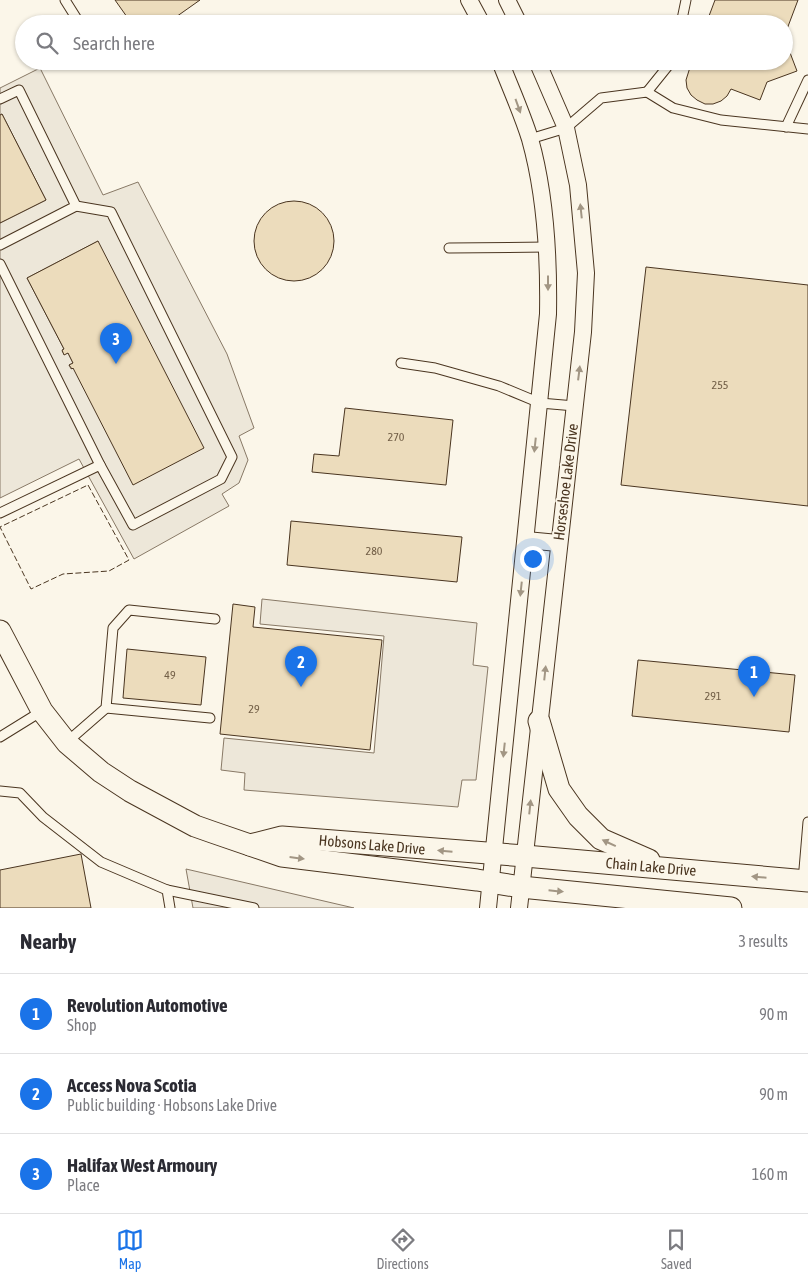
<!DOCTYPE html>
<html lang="en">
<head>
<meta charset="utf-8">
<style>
  body { margin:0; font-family:"Asap Condensed",sans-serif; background:#f2f2f3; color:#2b2b33 }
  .you { position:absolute; left:532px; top:558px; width:18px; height:18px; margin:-12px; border:4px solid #fff; border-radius:50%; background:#1a73e8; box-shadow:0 0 0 8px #1a73e833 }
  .badge { display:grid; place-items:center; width:32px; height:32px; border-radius:50%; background:#1a73e8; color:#fff; font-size:16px; font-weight:700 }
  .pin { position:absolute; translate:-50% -41px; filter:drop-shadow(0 1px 2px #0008) }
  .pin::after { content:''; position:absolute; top:26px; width:18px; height:15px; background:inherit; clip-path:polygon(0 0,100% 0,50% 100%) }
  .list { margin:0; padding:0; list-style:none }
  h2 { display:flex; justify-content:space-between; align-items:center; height:65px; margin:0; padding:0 20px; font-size:21px }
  h2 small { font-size:16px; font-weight:400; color:#7c7c81 }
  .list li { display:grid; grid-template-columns:32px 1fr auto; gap:15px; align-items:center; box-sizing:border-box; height:80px; padding:0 20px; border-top:1px solid #e1e1e2 }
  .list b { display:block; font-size:19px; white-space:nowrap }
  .list p { margin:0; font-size:16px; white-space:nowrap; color:#7c7c81 }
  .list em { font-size:16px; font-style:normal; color:#7c7c81 }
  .icon { flex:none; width:28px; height:28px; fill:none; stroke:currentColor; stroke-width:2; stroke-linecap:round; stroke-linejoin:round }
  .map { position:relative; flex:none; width:808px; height:908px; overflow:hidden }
  .search { position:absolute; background:#fff; box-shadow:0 1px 4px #0004; left:15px; right:15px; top:15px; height:55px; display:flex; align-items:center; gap:12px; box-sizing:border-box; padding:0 18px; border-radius:28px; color:#7c7c81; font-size:19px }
  .sheet { height:305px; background:#fff }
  nav { display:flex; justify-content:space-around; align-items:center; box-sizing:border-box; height:70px; border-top:1px solid #e1e1e2; background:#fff; font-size:14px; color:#7c7c81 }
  nav a { display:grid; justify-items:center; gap:2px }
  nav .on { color:#1a73e8 }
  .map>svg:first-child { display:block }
</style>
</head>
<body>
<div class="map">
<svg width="808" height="908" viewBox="0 0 808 908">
  <rect width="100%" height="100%" fill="#fbf6e9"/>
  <g fill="#ede7d9" stroke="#887966" fill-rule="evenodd">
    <path d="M40 68 103 195 138 182 227 354 254 428 239 436 248 460 239 483 222 494 229 506 134 559 79 459 0 498V223L46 200 2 114 0 115V88ZM98 241 73 368 71 369 69 365 73 363 68 353 64 354 62 351 64 349 27 278Z"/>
    <polygon points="262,599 477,623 473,665 488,667 476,780 462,780 458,807 244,790 245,773 221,770 224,738 374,753 384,636 260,624"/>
    <polygon points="186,869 354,908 193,908"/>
  </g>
  <g fill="#ecdcbc" stroke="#4a3520">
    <polygon points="115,0 200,0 166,24 132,24"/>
    <polygon points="715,0 798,0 784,37 784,24 706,24"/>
    <polygon points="784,37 797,71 767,82 760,100 731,89 727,96 721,101 713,104 705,104 697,100 691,95 687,88 686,80 692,61 784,61"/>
    <polygon points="2,114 46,200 0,223 0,115"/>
    <circle cx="294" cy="241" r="40"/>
    <polygon points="98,241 204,448 133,485 73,368 72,369 69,365 73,363 68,353 64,355 62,350 64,349 27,278"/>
    <polygon points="646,267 808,285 808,506 621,485"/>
    <polygon points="345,408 453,420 446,485 312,472 314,454 339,456"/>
    <polygon points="291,521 462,537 457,582 287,565"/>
    <polygon points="233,604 255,607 253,627 382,640 370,750 220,734"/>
    <polygon points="127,649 206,657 201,705 123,698"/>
    <polygon points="638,660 795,675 789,732 632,716"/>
    <polygon points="81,854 91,908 0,908 0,870"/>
  </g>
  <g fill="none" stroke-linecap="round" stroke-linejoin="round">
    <g stroke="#4a3520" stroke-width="11">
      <g id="service">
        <polyline points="65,0 80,24"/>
        <polyline points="681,24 686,0"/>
        <polyline points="647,92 672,61"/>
        <polyline points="0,99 19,90 76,206 0,245"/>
        <polyline points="786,127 808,80"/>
        <polyline points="530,139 566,128 601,98 647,92 673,108 721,120 808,129"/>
        <polyline points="449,248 547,247"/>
        <polyline points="0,264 100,465"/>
        <polyline points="401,363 435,368 499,386 540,403 575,406"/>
        <polyline points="0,513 100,465 133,525 221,479 232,457 111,212 76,206"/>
        <polyline points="106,708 210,718"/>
        <polyline points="0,737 42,711"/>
        <polyline points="67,742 106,708 113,628 129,610 215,619"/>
        <polyline points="0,791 20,793 43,817 101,862 167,890 170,908"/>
        <polyline points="803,881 808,822"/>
        <polyline points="167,890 254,908"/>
      </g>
    </g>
    <g stroke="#4a3520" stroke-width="18">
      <g id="minor">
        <polyline points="469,0 482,24"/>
        <polyline points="507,0 519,24"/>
        <polyline points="526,540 558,543"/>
        <path d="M488 908 548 314C549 256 546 196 530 139 522 113 510 87 500 61"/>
        <polyline points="519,908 583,332 586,273 578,185 566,128 537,61"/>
      </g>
    </g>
    <g stroke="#4a3520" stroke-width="23">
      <g id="tertiary">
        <polyline points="0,631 42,711 67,743 101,772 130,791 195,826 212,832 282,856 477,880 521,887 731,908"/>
        <polyline points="539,721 559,789 578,816 601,839 649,860"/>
        <polyline points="250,845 282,837 525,856 808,881"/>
      </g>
    </g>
    <use href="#service" stroke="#fbf6e9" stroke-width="9"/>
    <use href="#minor" stroke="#fbf6e9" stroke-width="16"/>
    <use href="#tertiary" stroke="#fbf6e9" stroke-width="21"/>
    <polygon stroke="#4a3520" stroke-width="1" stroke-dasharray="6 2.5" stroke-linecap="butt" points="88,485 129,560 109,571 63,574 31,589 0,527"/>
  </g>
  <defs><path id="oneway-solid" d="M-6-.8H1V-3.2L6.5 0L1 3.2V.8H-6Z" transform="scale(1.25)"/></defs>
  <g fill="#a29684">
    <use href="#oneway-solid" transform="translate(518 106) rotate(70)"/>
    <use href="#oneway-solid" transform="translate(581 211) rotate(-96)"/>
    <use href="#oneway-solid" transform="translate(548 283) rotate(90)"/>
    <use href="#oneway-solid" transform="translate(579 373) rotate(-83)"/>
    <use href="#oneway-solid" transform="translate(535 445) rotate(96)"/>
    <use href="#oneway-solid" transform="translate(521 589) rotate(96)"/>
    <use href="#oneway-solid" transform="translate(545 673) rotate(-84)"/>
    <use href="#oneway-solid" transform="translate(504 750) rotate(96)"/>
    <use href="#oneway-solid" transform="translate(530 807) rotate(-84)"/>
    <use href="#oneway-solid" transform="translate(609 843) rotate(-155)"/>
    <use href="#oneway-solid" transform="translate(445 851) rotate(-175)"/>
    <use href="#oneway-solid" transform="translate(297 858) rotate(7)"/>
    <use href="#oneway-solid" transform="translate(759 877) rotate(-175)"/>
    <use href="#oneway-solid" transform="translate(556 891) rotate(6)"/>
  </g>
  <g text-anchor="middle" stroke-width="4" stroke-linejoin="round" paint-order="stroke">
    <g font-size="12" fill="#725f47">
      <text x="720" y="389">255</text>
      <text x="396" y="441">270</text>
      <text x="374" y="555">280</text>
      <text x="170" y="679">49</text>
      <text x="713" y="700">291</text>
      <text x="254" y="713">29</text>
    </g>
    <g font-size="15" fill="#4a3520" stroke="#fbf6e9">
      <text transform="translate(566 482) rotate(-83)" y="5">Horseshoe Lake Drive</text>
      <text transform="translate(372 845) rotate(5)" y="5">Hobsons Lake Drive</text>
      <text transform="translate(651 867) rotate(5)" y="5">Chain Lake Drive</text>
    </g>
  </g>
</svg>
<div class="you"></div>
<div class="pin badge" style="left:754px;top:697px">1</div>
<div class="pin badge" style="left:301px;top:687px">2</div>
<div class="pin badge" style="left:116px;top:364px">3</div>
<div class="search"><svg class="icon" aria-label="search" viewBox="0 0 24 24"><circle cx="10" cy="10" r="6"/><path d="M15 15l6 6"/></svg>Search here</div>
</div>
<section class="sheet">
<h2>Nearby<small>3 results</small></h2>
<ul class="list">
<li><span class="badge">1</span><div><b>Revolution Automotive</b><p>Shop</p></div><em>90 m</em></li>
<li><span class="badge">2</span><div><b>Access Nova Scotia</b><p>Public building · Hobsons Lake Drive</p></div><em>90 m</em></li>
<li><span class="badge">3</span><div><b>Halifax West Armoury</b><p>Place</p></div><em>160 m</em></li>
</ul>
</section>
<nav>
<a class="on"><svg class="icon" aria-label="map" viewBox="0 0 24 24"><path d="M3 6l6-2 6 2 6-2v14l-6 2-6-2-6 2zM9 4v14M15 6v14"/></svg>Map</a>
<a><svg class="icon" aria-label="directions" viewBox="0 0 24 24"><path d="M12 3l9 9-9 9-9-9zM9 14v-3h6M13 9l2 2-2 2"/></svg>Directions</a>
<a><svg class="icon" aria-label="saved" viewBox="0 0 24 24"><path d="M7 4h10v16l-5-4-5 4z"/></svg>Saved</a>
</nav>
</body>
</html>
